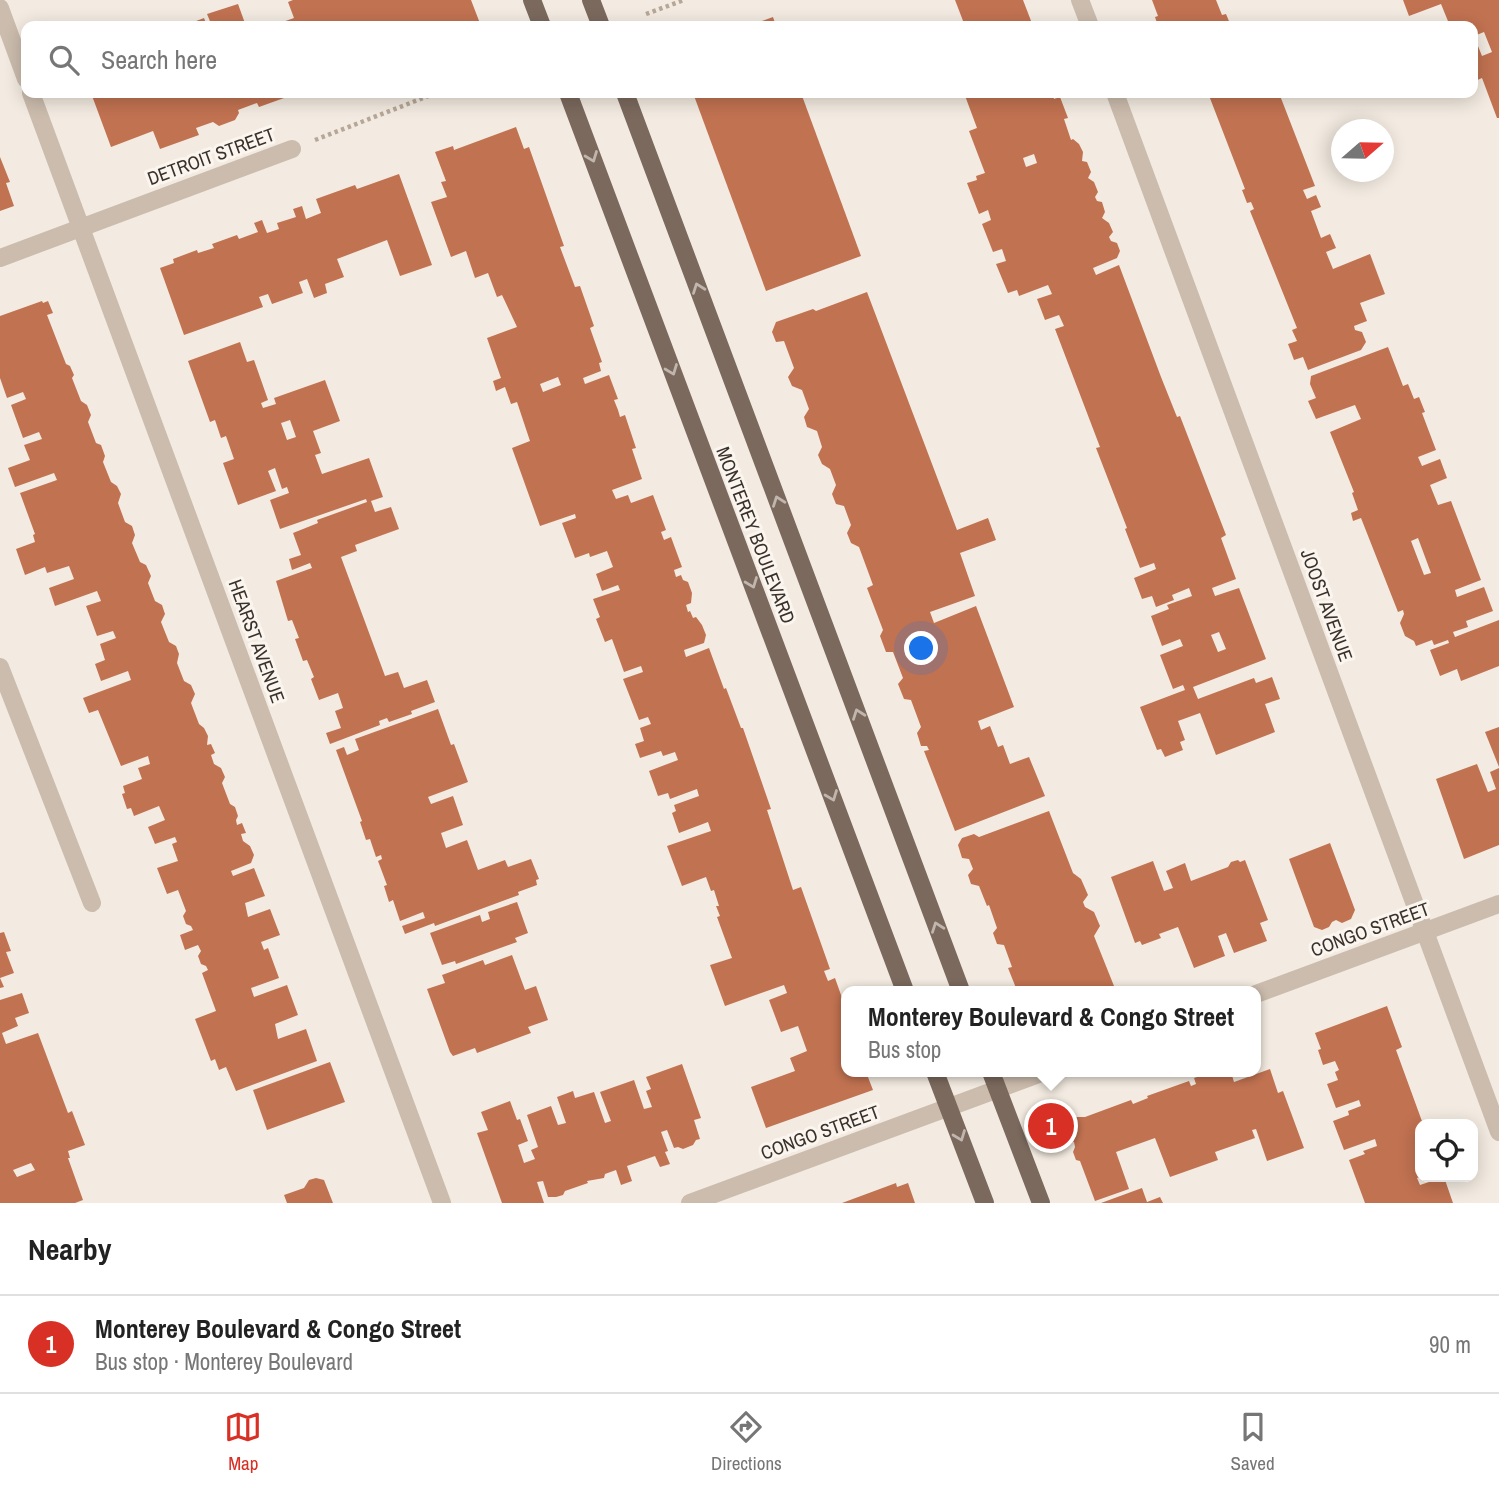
<!DOCTYPE html>
<html lang="en">
<head>
<meta charset="utf-8">
<style>
  body { margin:0; font-family:"Archivo Narrow",sans-serif; background:#f2f2f2; color:#222 }
  .controls { position:absolute; right:21px; bottom:21px; display:grid; overflow:hidden; border-radius:14px; box-shadow:0 4px 18px #0003 }
  .controls button { width:63px; height:63px; display:grid; place-items:center; padding:0; border:0; border-bottom:2px solid #e0e0e0; background:#fff; color:#222; font:35px sans-serif }
  .compass { position:absolute; left:1331px; top:119px; width:63px; height:63px; border-radius:50%; background:#fff; box-shadow:0 4px 18px #0003; rotate:70deg }
  .you { position:absolute; left:922px; top:649px; width:24px; height:24px; margin:-18px; border:5px solid #fff; border-radius:50%; background:#1a73e8; box-shadow:0 0 0 10px #1a73e833 }
  .badge { display:grid; place-items:center; width:46px; height:46px; border-radius:50%; background:#d93025; color:#fff; font-size:23px; font-weight:700 }
  .pin { position:absolute; translate:-50% -50%; border:4px solid #fff; box-shadow:0 2px 7px #0006 }
  .popup { position:absolute; left:841px; top:986px; width:420px; height:91px; box-sizing:border-box; display:grid; place-content:center; border-radius:14px; background:#fff; filter:drop-shadow(0 2px 5px #0005); font-size:23px; white-space:nowrap; color:#767676 }
  .popup b { font-size:26px; color:#222 }
  .popup::after { content:''; position:absolute; left:50%; top:100%; margin-left:-14px; border:14px solid transparent; border-top-color:#fff }
  .list { margin:0; padding:0; list-style:none }
  h2 { display:flex; justify-content:space-between; align-items:center; height:91px; margin:0; padding:0 28px; font-size:30px }
  h2 small { font-size:23px; font-weight:400; color:#767676 }
  .list li { display:grid; grid-template-columns:46px 1fr auto; gap:21px; align-items:center; box-sizing:border-box; height:98px; padding:0 28px; border-top:2px solid #e0e0e0 }
  .list b { display:block; font-size:26px; white-space:nowrap }
  .list p { margin:0; font-size:23px; white-space:nowrap; color:#767676 }
  .list em { font-size:23px; font-style:normal; color:#767676 }
  .icon { flex:none; width:38px; height:38px; fill:none; stroke:currentColor; stroke-width:2; stroke-linecap:round; stroke-linejoin:round }
  .map { position:relative; flex:none; width:1499px; height:1203px; overflow:hidden }
  .search { position:absolute; background:#fff; box-shadow:0 4px 18px #0003; left:21px; right:21px; top:21px; height:77px; display:flex; align-items:center; gap:18px; box-sizing:border-box; padding:0 24px; border-radius:14px; color:#767676; font-size:26px }
  .sheet { height:189px; background:#fff }
  nav { display:flex; justify-content:space-around; align-items:center; box-sizing:border-box; height:98px; border-top:2px solid #e0e0e0; background:#fff; font-size:19px; color:#767676 }
  nav a { display:grid; justify-items:center; gap:4px }
  nav .on { color:#d93025 }
  .map>svg:first-child { display:block }
</style>
</head>
<body>
<div class="map">
<svg width="1499" height="1203" viewBox="0 0 1499 1203">
  <rect width="100%" height="100%" fill="#f3ebe1"/>
  <g fill="#c17251" fill-rule="evenodd">
    <polygon points="293,0 471,0 481,26 401,26 399,22 387,26 271,26 294,18 288,2"/>
    <polygon points="955,0 1023,0 1033,26 965,26"/>
    <polygon points="1152,0 1216,0 1222,15 1226,14 1231,26 1158,26 1155,17 1158,16"/>
    <path d="M1403 0H1499V118H1497L1482 78 1473 82V26H1450L1441 4 1409 16ZM1484 32 1492 52 1482 56 1474 36Z"/>
    <polygon points="238,4 246,26 212,26 207,14"/>
    <polygon points="773,17 776,26 748,26"/>
    <polygon points="204,18 207,26 183,26"/>
    <polygon points="91,93 298,93 259,107 257,103 238,110 239,113 235,120 219,126 213,122 196,128 199,135 160,149 153,131 111,147"/>
    <polygon points="693,93 801,93 861,256 766,291"/>
    <path d="M964 93H1052L1054 99 1060 97 1068 118 1064 119 1071 140 1073 139 1079 144 1083 152 1082 161 1087 162 1091 172 1088 178 1094 182 1098 192 1095 197 1097 201 1102 202 1105 212 1102 218 1109 223 1113 232 1109 237 1111 241 1117 243 1120 251 1117 258 1093 268 1096 275 1119 265 1161 377 1177 417 1180 416 1226 535 1221 538 1236 579 1212 588 1215 596 1239 588 1266 659 1193 687 1198 699 1254 678 1256 683 1272 677 1280 699 1265 704 1275 732 1216 755 1200 713 1178 721 1185 740 1180 742 1183 750 1165 757 1161 749 1157 750 1140 707 1185 690 1183 685 1173 689 1160 655 1183 646 1180 639 1162 646 1151 616 1169 609 1167 605 1192 596 1189 588 1172 595 1174 600 1156 607 1152 596 1142 599 1134 578 1156 569 1154 563 1140 568 1125 529 1127 528 1096 448 1100 447 1055 329 1064 326 1059 315 1045 320 1037 299 1052 294 1048 285 1019 296 1017 290 1008 293 996 264 1006 261 1002 249 993 252 982 224 991 220 988 210 979 214 967 183 977 180 976 176 985 173 969 131 977 128ZM1034 154 1037 163 1026 167 1023 158ZM1219 632 1226 649 1218 652 1211 635Z"/>
    <polygon points="1208,93 1279,93 1315,186 1303,190 1307,199 1316,195 1321,207 1311,211 1321,238 1330,234 1336,248 1326,252 1333,269 1370,254 1385,294 1360,303 1367,321 1354,326 1355,330 1362,332 1366,342 1361,350 1308,370 1303,357 1294,360 1288,344 1297,341 1292,330 1297,328 1250,211 1254,209 1251,202 1247,203 1242,190 1245,189"/>
    <path d="M516 127 524 149 529 147 564 246 560 247 575 287 580 286 594 326 590 328 602 362 599 363 601 371 583 378 585 384 609 375 618 399 614 400 618 410 620 417 625 415 636 448 632 449 642 479 612 490 616 499 628 495 631 503 653 495 666 530 661 532 664 540 671 537 682 567 674 570 676 577 681 575 683 580 688 582 692 593 691 603 686 605 688 612 690 611 693 618 696 617 702 625 706 635 704 643 684 650 686 657 709 648 724 689 726 688 741 728H743L771 809 767 810 793 890 801 887 830 969 824 971 828 981 835 978 846 1009V1050L841 1052 842 1054 846 1053V1072H866L873 1090 766 1128 751 1087 795 1071 790 1058 807 1051 798 1026 781 1032 769 1000 787 993 784 985 725 1006 710 965 732 958 717 917 720 916 716 906H719L714 890 711 891 706 877 682 886 667 846 711 831 708 822 679 833 672 813 676 811 674 805 699 796 697 789 670 799 668 793 658 796 649 771 678 760 675 752 663 756 661 751 640 758 635 744 644 741 640 728 651 724 648 717 639 720 623 679 643 672 641 666 624 672 612 639 605 642 596 619 600 617 593 599 620 590 618 585 602 591 596 574 613 567 607 551 590 557 589 553 575 558 562 523 576 518 575 514 540 526 512 448 530 441 517 402 511 404 505 387 496 391 493 381 501 378 487 338 517 327 502 295 497 297 488 273 475 278 466 251 451 257 431 202 447 197 441 182 446 181 435 152 453 146 454 150ZM558 377 561 385 543 392 540 384Z"/>
    <polygon points="0,157 10,182 6,183 14,206 0,211"/>
    <polygon points="399,174 432,265 400,276 387,240 337,259 344,277 325,284 327,293 314,298 307,279 299,282 303,293 272,304 268,294 259,297 263,307 184,335 160,268 174,263 173,259 197,250 198,253 214,248 212,244 237,235 239,239 258,232 254,223 262,220 267,233 279,229 277,223 296,217 293,209 302,206 306,219 321,213 316,199 355,185 357,189"/>
    <polygon points="867,292 957,530 988,518 996,540 960,553 975,596 930,612 934,623 976,606 1014,707 978,721 981,730 990,726 998,747 1003,745 1010,764 1029,757 1045,796 955,831 924,751 929,750 927,746 921,746 917,733 921,727 911,700 904,699 898,684 903,678 893,652 886,652 880,636 883,630 867,588 873,585 859,547 851,543 847,533 851,525 844,506 836,504 832,494 836,485 830,469 822,464 818,455 822,447 817,431 807,427 804,417 809,409 802,390 792,386 788,377 794,368 784,341 776,342 772,332 776,322 813,309 816,311"/>
    <polygon points="42,301 43,303 48,301 53,313 47,315 66,364 70,366 74,375 72,378 81,401 87,405 91,415 88,422 96,443 101,445 105,456 103,462 111,482 117,486 121,494 118,503 125,522 132,526 135,535 132,543 140,562 146,565 151,576 148,583 155,601 162,605 165,614 161,622 169,642 176,646 179,654 177,663 184,681 191,685 195,694 191,703 199,724 204,728 208,736 207,745 211,744 215,753 211,755 214,764 221,768 225,777 222,783 230,804 235,807 238,816 236,820 237,825 242,823 246,833 241,834 243,841 250,846 254,855 251,863 231,871 233,876 254,868 265,896 245,903 248,917 270,909 280,935 261,942 264,950 268,948 279,978 251,988 254,997 287,985 298,1015 275,1024 278,1039 306,1029 317,1061 236,1091 226,1067 219,1070 215,1059 211,1061 195,1019 216,1011 202,973 208,970 206,966 201,964 198,956 201,951 198,945 185,950 180,935 193,930 191,926 186,924 183,916 186,911 178,890 167,894 157,868 178,861 172,844 177,842 175,837 155,844 148,827 165,820 159,806 134,816 131,808 127,809 122,794 125,793 123,786 142,779 138,768 150,764 148,756 121,766 98,710 89,713 83,698 131,680 128,671 101,681 95,664 105,660 100,644 116,638 113,631 97,636 86,606 101,601 97,591 55,606 49,588 74,579 69,566 47,573 45,567 25,575 16,549 35,542 33,535 35,534 20,493 57,480 54,473 15,487 8,468 30,460 24,445 42,439 39,432 23,438 11,405 26,399 23,392 7,398 0,378 0,316"/>
    <path d="M240 342 247 362 254 360 268 400 261 403 263 408 276 404 274 398 325 380 340 421 313 431 321 453 315 455 322 474 369 458 383 497 371 501 375 512 391 507 399 529 355 545 357 551 341 557 385 676 398 672 404 688 427 680 435 702 411 711 412 714 389 722 387 718 379 721 380 725 330 744 326 733 341 728 335 711 343 708 338 693 319 700 311 679 314 677 307 660 303 661 295 639 299 638 292 620 288 621 276 581 312 568 310 563 292 570 289 559 301 555 293 533 318 523 317 520 367 502 366 499 280 529 270 500 289 493 287 487 282 489 275 468 268 471 276 491 238 505 223 463 234 459 226 436 221 438 215 420 210 422 188 361ZM290 420 296 437 287 440 281 423Z"/>
    <path d="M1388 347 1403 386 1408 384 1414 399 1419 397 1425 412 1422 413 1436 450 1418 457 1422 466 1440 459 1447 478 1430 485 1438 505 1451 501 1481 580 1455 590 1457 597 1484 587 1493 611 1466 621 1468 627 1453 632 1455 637 1499 620V666L1461 681 1457 669 1440 676 1430 650 1449 643 1448 640 1434 645 1432 640 1416 646 1414 641 1405 636 1400 623 1404 614 1403 610 1398 612 1361 518 1353 521 1351 513 1358 510 1352 493 1354 492 1330 432 1361 419 1355 405 1316 419 1308 401 1316 398 1310 384 1311 376ZM1418 538 1431 573 1424 575 1411 541Z"/>
    <polygon points="438,709 451,745 454,744 468,782 428,797 431,804 453,796 463,825 441,833 446,848 467,840 478,870 505,860 508,867 531,859 539,879 536,880 537,885 518,892 519,895 435,926 434,923 405,934 402,926 425,918 423,912 400,921 393,900 389,902 384,886 387,885 378,861 382,859 381,855 376,857 370,839 366,840 360,822 362,821 336,750 344,747 347,755 359,750 355,739"/>
    <polygon points="1499,727 1499,767 1485,732"/>
    <polygon points="1477,764 1488,792 1496,789 1490,772 1499,768 1499,845 1464,859 1436,779"/>
    <polygon points="1049,811 1073,873 1081,879 1088,895 1083,902 1085,907 1094,912 1100,926 1094,936 1116,991 1013,991 1016,988 1008,968 1012,967 1004,945 997,944 993,933 997,928 989,905 987,906 979,886 971,884 968,875 973,869 969,859 962,858 958,845 962,838 974,834 979,837"/>
    <polygon points="1330,843 1355,910 1351,919 1342,923 1336,920 1332,922 1329,927 1322,930 1314,927 1289,859"/>
    <polygon points="1238,860 1240,862 1245,860 1268,920 1260,923 1267,941 1234,953 1226,933 1218,936 1225,956 1194,968 1178,927 1159,934 1161,938 1142,945 1140,941 1135,943 1111,877 1153,861 1164,891 1173,888 1166,871 1185,863 1191,881 1228,867 1231,862"/>
    <polygon points="517,902 528,933 515,938 517,942 456,964 455,961 442,965 430,933 480,915 482,922 490,919 488,912"/>
    <polygon points="4,932 11,951 6,952 14,973 0,978 4,987 0,988 0,933"/>
    <polygon points="512,955 525,990 536,986 548,1020 528,1027 531,1033 477,1053 475,1048 453,1056 450,1052 427,989 445,983 442,975 483,960 485,965"/>
    <path d="M22 993 29 1013 15 1018 18 1026 2 1033 6 1044 38 1033 68 1113 72 1111 85 1145 68 1151 70 1158H68L83 1200 75 1203H0V1000ZM31 1163 35 1170 17 1177 13 1170Z"/>
    <polygon points="1387,1006 1402,1047 1396,1050 1423,1124 1420,1124 1420,1177 1417,1178 1420,1185 1444,1177 1453,1203 1365,1203 1349,1160 1365,1154 1363,1151 1377,1146 1375,1139 1344,1150 1333,1121 1349,1115 1348,1111 1361,1106 1359,1100 1336,1108 1327,1084 1338,1080 1335,1072 1339,1070 1335,1061 1323,1065 1318,1050 1321,1049 1315,1033"/>
    <polygon points="330,1062 345,1102 267,1130 253,1090"/>
    <polygon points="682,1064 701,1118 694,1120 700,1139 696,1140 693,1145 683,1149 678,1147 674,1148 667,1130 661,1132 668,1151 665,1152 670,1164 660,1167 655,1156 627,1166 632,1181 621,1185 616,1170 605,1174 604,1178 587,1181 588,1183 565,1191 563,1195 556,1197 548,1197 543,1181 537,1182 544,1203 502,1203 477,1133 488,1130 481,1112 510,1101 517,1120 520,1119 528,1141 518,1145 524,1163 535,1159 531,1150 538,1147 527,1115 551,1106 558,1125 566,1123 557,1097 573,1091 575,1098 594,1092 605,1123 611,1121 600,1092 634,1080 644,1109 652,1107 646,1091 651,1089 646,1077"/>
    <polygon points="1270,1069 1278,1093 1283,1091 1304,1148 1267,1161 1256,1129 1252,1130 1255,1138 1215,1152 1218,1160 1170,1177 1155,1138 1116,1152 1129,1189 1095,1201 1080,1161 1076,1160 1073,1152 1075,1147 1074,1142 1069,1140 1066,1133 1069,1127 1067,1123 1074,1117 1085,1117 1131,1100 1133,1104 1148,1098 1147,1096 1189,1081 1191,1086 1196,1084 1194,1078 1212,1072 1231,1072 1234,1082"/>
    <polygon points="316,1178 324,1180 333,1203 287,1203 284,1195 304,1188 309,1180"/>
    <polygon points="896,1183 897,1187 908,1183 915,1203 842,1203"/>
    <polygon points="1142,1188 1147,1202 1160,1197 1163,1203 1101,1203"/>
  </g>
  <g fill="none" stroke-linecap="round" stroke-linejoin="round">
    <g stroke="#b7a797" stroke-width="4.5" stroke-dasharray="3.5 3.5" stroke-linecap="butt">
      <polyline points="646,14 684,0"/>
      <polyline points="315,140 436,93"/>
    </g>
    <g stroke="#cbbcad" stroke-width="18">
      <polyline points="1080,0 1090,26"/>
      <polyline points="0,8 26,79"/>
      <polyline points="31,93 442,1203"/>
      <polyline points="1115,93 1499,1132"/>
      <polyline points="0,258 292,149"/>
      <polyline points="0,667 92,903"/>
      <polyline points="1256,994 1499,904"/>
      <polyline points="690,1203 1044,1072"/>
    </g>
    <g stroke="#7b695d" stroke-width="18">
      <polyline points="532,0 542,26"/>
      <polyline points="591,0 601,26"/>
      <polyline points="568,93 905,991"/>
      <polyline points="625,93 961,991"/>
      <polyline points="935,1072 985,1203"/>
      <polyline points="991,1072 1041,1203"/>
    </g>
  </g>
  <defs><path id="oneway-chevron" d="M-2-3.5L2.5 0L-2 3.5" fill="none" stroke-width="1.6" stroke-linecap="round" stroke-linejoin="round" transform="scale(1.75)"/></defs>
  <g stroke="#c1b6ad">
    <use href="#oneway-chevron" transform="translate(592 157) rotate(69)"/>
    <use href="#oneway-chevron" transform="translate(698 288) rotate(-110)"/>
    <use href="#oneway-chevron" transform="translate(672 370) rotate(69)"/>
    <use href="#oneway-chevron" transform="translate(778 501) rotate(-110)"/>
    <use href="#oneway-chevron" transform="translate(752 583) rotate(69)"/>
    <use href="#oneway-chevron" transform="translate(858 714) rotate(-110)"/>
    <use href="#oneway-chevron" transform="translate(832 796) rotate(69)"/>
    <use href="#oneway-chevron" transform="translate(937 927) rotate(-110)"/>
    <use href="#oneway-chevron" transform="translate(960 1136) rotate(69)"/>
  </g>
  <g text-anchor="middle" stroke-width="6" stroke-linejoin="round" paint-order="stroke">
    <g font-size="19" fill="#3a312b" stroke="#faf5ee">
      <text transform="translate(211 156) rotate(-20)" y="7">DETROIT STREET</text>
      <text transform="translate(756 535) rotate(69)" y="7">MONTEREY BOULEVARD</text>
      <text transform="translate(1327 605) rotate(70)" y="7">JOOST AVENUE</text>
      <text transform="translate(257 641) rotate(70)" y="7">HEARST AVENUE</text>
      <text transform="translate(1370 929) rotate(-20)" y="7">CONGO STREET</text>
      <text transform="translate(820 1132) rotate(-20)" y="7">CONGO STREET</text>
    </g>
  </g>
</svg>
<div class="controls">
<button><svg class="icon" aria-label="locate" viewBox="0 0 24 24"><circle cx="12" cy="12" r="6"/><path d="M12 2v4M12 18v4M2 12h4M18 12h4"/></svg></button>
</div>
<svg class="compass" viewBox="-18 -18 36 36"><path d="M0-13l5 13h-10z" fill="#e53935"/><path d="M0 13l5-13h-10z" fill="#767676"/></svg>
<div class="you"></div>
<div class="pin badge" style="left:1051px;top:1126px">1</div>
<div class="popup"><b>Monterey Boulevard &amp; Congo Street</b>Bus stop</div>
<div class="search"><svg class="icon" aria-label="search" viewBox="0 0 24 24"><circle cx="10" cy="10" r="6"/><path d="M15 15l6 6"/></svg>Search here</div>
</div>
<section class="sheet">
<h2>Nearby<small></small></h2>
<ul class="list">
<li><span class="badge">1</span><div><b>Monterey Boulevard &amp; Congo Street</b><p>Bus stop · Monterey Boulevard</p></div><em>90 m</em></li>
</ul>
</section>
<nav>
<a class="on"><svg class="icon" aria-label="map" viewBox="0 0 24 24"><path d="M3 6l6-2 6 2 6-2v14l-6 2-6-2-6 2zM9 4v14M15 6v14"/></svg>Map</a>
<a><svg class="icon" aria-label="directions" viewBox="0 0 24 24"><path d="M12 3l9 9-9 9-9-9zM9 14v-3h6M13 9l2 2-2 2"/></svg>Directions</a>
<a><svg class="icon" aria-label="saved" viewBox="0 0 24 24"><path d="M7 4h10v16l-5-4-5 4z"/></svg>Saved</a>
</nav>
</body>
</html>
